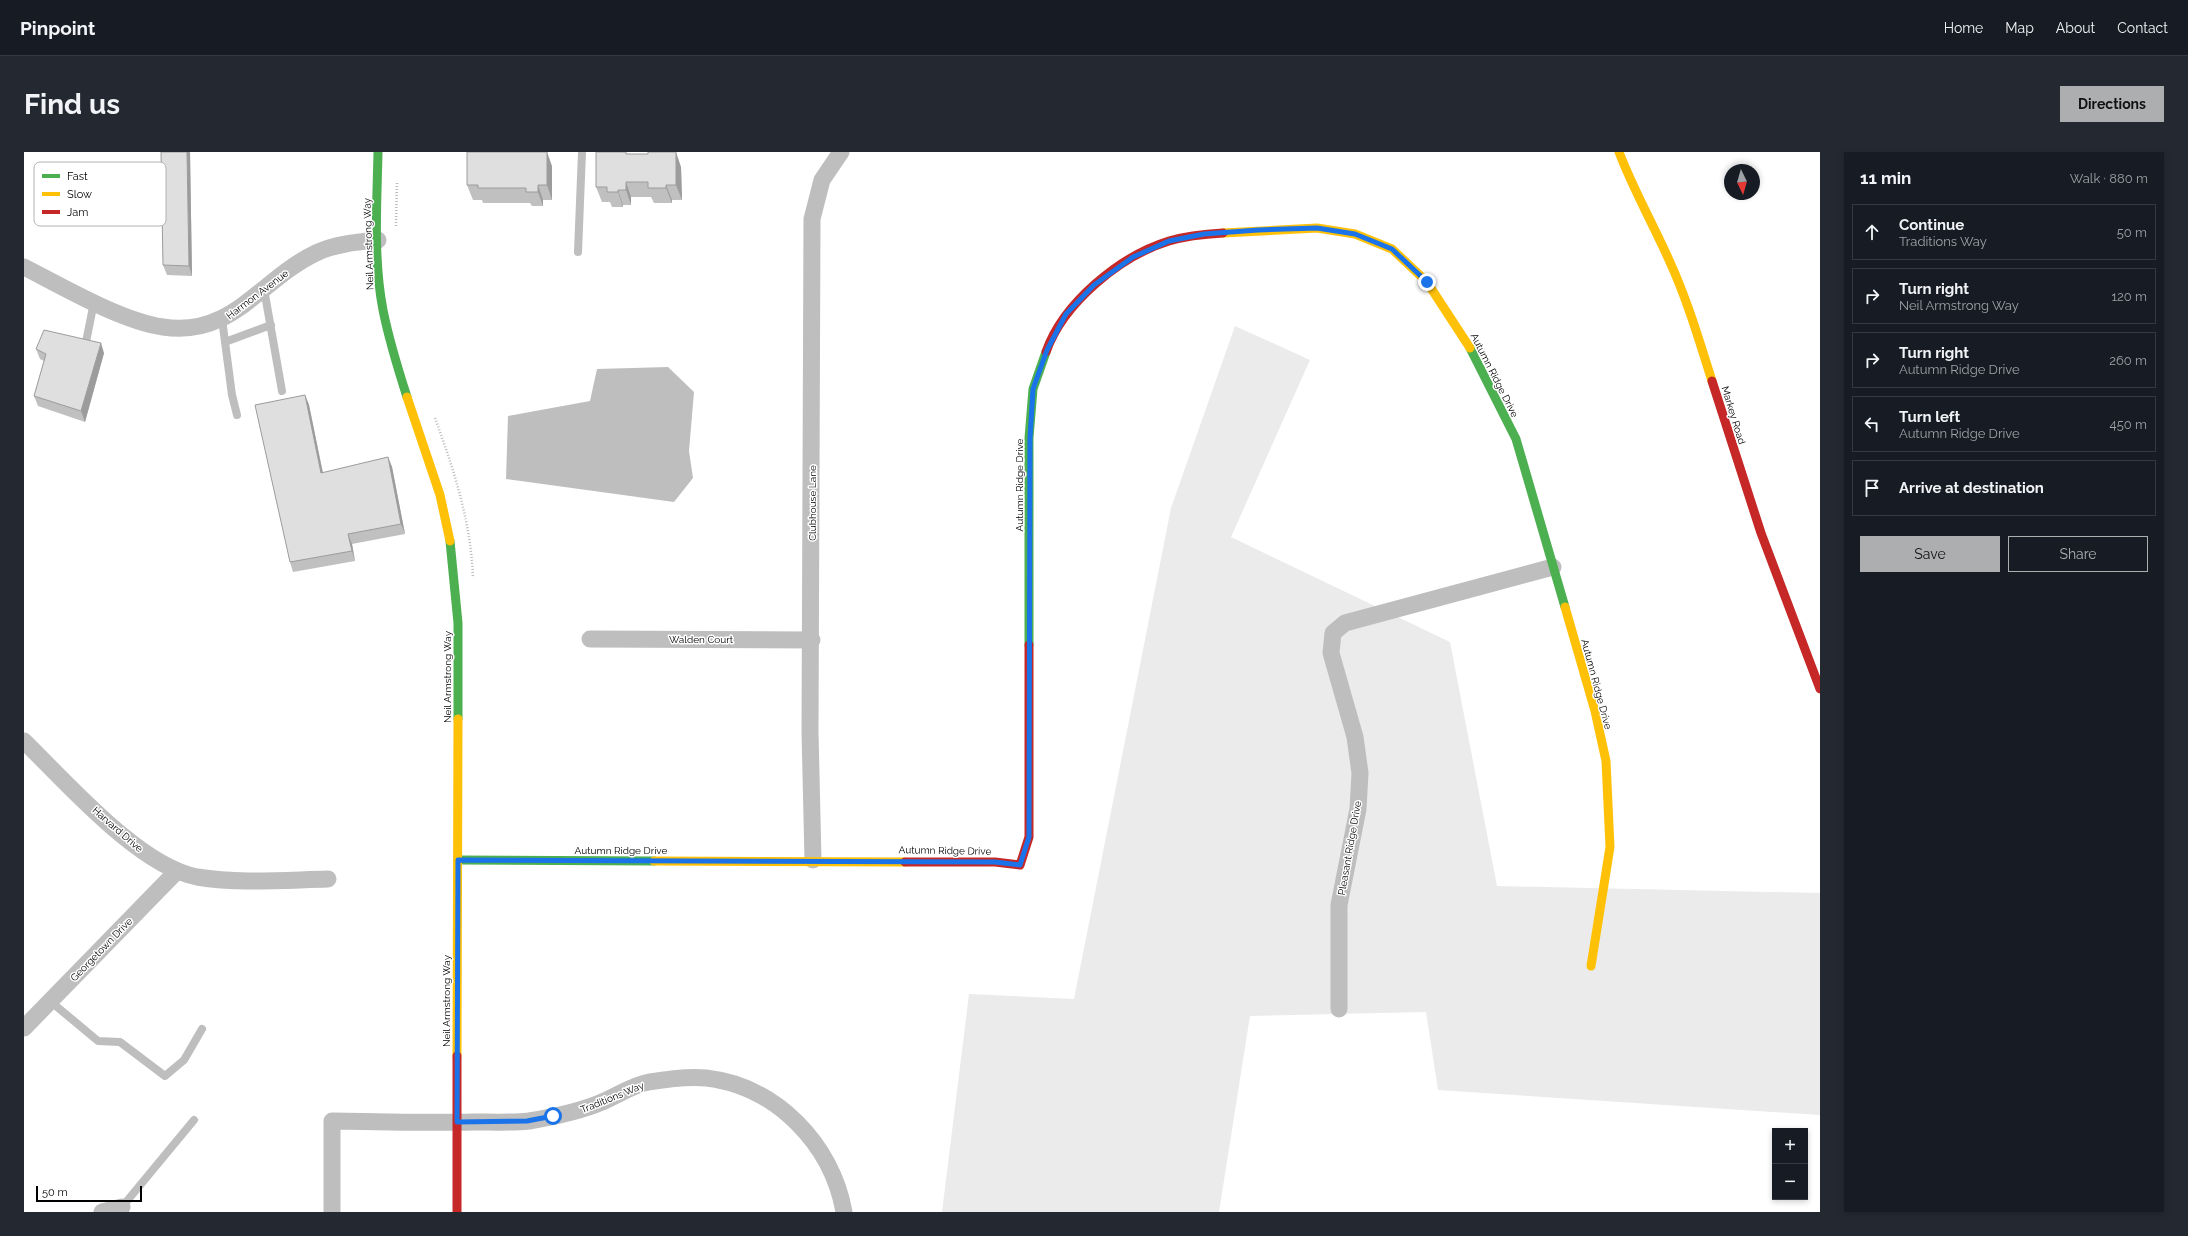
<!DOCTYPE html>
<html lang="en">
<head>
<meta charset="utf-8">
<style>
  body { margin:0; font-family:Raleway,sans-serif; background:#242831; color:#f1f3f6 }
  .controls { position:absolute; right:12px; bottom:12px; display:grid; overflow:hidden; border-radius:0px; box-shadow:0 2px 6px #0003 }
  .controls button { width:36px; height:36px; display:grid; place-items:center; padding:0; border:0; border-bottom:1px solid #363941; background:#171b24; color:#f1f3f6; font:20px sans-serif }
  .compass { position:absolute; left:1700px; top:12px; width:36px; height:36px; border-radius:50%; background:#171b24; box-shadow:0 2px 6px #0003; rotate:175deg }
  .scale { position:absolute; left:12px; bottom:10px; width:106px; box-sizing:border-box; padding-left:4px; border:2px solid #000; border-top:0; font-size:11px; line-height:14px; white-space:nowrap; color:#000; -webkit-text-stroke:3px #fff; paint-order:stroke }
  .stop { position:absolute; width:12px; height:12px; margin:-9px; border:3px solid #1a73e8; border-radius:50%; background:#fff }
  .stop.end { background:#1a73e8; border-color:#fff; box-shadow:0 1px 4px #0008 }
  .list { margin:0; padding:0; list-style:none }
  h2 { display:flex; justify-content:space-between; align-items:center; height:52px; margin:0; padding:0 16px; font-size:17px }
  h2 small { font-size:13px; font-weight:400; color:#9ea1a6 }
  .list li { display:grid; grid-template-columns:26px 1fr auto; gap:12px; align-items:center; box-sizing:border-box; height:56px; margin:0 8px 8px; padding:0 8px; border:1px solid #363941; border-radius:0px }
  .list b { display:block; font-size:15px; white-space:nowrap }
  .list p { margin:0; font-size:13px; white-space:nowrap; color:#9ea1a6 }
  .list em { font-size:13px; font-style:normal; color:#9ea1a6 }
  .actions { display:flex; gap:8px; padding:12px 16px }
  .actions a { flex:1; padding:9px 0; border:1px solid #adaeaf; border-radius:0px; text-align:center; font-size:14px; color:#adaeaf }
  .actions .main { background:#adaeaf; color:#111 }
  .icon { flex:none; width:22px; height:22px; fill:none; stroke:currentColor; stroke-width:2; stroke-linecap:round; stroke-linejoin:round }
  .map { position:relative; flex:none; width:1796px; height:1060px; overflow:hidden; border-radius:0px }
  header { display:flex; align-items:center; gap:24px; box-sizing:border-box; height:56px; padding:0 20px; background:#171b24; border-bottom:1px solid #363941 }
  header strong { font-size:19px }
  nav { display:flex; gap:22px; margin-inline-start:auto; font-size:14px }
  .intro { display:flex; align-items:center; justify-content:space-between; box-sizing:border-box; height:96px; padding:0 24px }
  h1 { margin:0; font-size:28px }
  .button { padding:10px 18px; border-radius:0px; background:#adaeaf; color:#111; font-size:14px; font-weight:700 }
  main { display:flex; gap:24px; padding:0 24px }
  aside { flex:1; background:#171b24; border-radius:0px; box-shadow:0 2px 6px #0003 }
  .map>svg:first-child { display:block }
</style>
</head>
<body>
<header>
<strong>Pinpoint</strong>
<nav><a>Home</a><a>Map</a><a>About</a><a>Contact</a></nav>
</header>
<div class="intro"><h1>Find us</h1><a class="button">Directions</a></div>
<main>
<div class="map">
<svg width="1796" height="1060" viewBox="0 0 1796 1060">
  <rect width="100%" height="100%" fill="#fff"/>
  <polygon fill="#ebebeb" points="1211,174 1286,208 1207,385 1426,490 1473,734 1796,741 1796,963 1414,938 1402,860 1226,864 1195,1060 918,1060 945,842 1050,847 1147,356"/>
  <polygon fill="#bebebe" points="644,215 670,240 665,299 669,326 650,350 482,327 484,264 566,249 573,217"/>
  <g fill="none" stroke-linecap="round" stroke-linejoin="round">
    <g stroke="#b9b9b9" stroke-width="2.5" stroke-dasharray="1 2" stroke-linecap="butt">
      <polyline points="372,74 373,29"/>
      <path d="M411 266C430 318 447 370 449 426"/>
    </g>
    <g stroke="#bebebe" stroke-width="8">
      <polyline points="554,100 558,0"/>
      <polyline points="240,137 258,239"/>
      <polyline points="198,167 208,243 213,263"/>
      <polyline points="62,190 70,150"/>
      <polyline points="201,190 247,173"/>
      <polyline points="26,849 74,889 96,890 141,924 160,908 178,877"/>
      <polyline points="98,1055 170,968"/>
    </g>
    <g stroke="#bebebe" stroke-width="17">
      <path d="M0 115C39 135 97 169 139 175 208 186 237 127 292 101 310 92 333 90 354 88"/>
      <polyline points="566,487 788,488"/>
      <path d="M0 589C43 631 115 714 173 725 216 732 261 728 304 727"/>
      <polyline points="789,708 786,580 788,67 798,28 817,0"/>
      <polyline points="1315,857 1315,753 1334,657 1336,621 1331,585 1307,501 1309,481 1321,471 1529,415"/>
      <polyline points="0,876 153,719"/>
      <polyline points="78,1060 98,1055"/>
      <path d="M308 1060V969C355 970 403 971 450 970 468 970 487 971 505 969 529 965 555 960 578 950 593 944 608 933 625 930 643 927 664 924 682 926 752 934 808 992 820 1060"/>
    </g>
    <g stroke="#4caf50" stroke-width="9">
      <path d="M354 0C353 52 349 106 359 158 365 188 374 217 383 245"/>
      <polyline points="1446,196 1492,287 1541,455"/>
      <polyline points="426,389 434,471 434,567"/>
      <polyline points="1005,493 1005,286 1009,237 1022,200"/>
      <polyline points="434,708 630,709"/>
    </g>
    <g stroke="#ffc107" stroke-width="9">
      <path d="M1595 0C1609 37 1629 72 1645 108 1663 147 1675 188 1688 229"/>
      <polyline points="1199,81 1293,76 1331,82 1368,97 1403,130 1446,196"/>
      <polyline points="383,245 416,343 426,389"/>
      <polyline points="1541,455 1571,559 1582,609 1586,695 1567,814"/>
      <polyline points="630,709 881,710"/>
      <polyline points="433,904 434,567"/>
    </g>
    <g stroke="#c62828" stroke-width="9">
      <path d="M1022 200C1039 151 1096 104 1145 89 1162 84 1181 82 1199 81"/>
      <polyline points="1688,229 1737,381 1796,537"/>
      <polyline points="881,710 971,710 996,713 1005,685 1005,493"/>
      <polyline points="433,1060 433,904"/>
    </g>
  </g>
  <g fill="#c0c0c0">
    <polygon points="137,0 166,0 168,124 143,123 139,113"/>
    <polygon points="604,2 657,15 658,48 648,48 648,51 630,51 627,45 607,45 607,53 599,53 599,55 588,55 586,50 578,50 572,35"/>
    <polygon points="528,14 528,48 519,48 519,54 508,54 506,51 459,51 458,48 449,48 443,33"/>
    <polygon points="12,197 80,201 61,270 14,254 10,244 20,209 16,207"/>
    <polygon points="281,243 285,253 299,321 364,305 368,315 381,382 328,392 331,409 269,420 266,410"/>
  </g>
  <g fill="#9c9c9c">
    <polygon points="163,0 166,0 168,124 165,114"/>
    <polygon points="523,0 528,14 528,48 523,33"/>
    <polygon points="652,0 657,15 658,48 652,33"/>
    <polygon points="602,30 607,45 607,53 602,38"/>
    <polygon points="514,33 519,48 519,54 514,40"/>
    <polygon points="642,33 648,48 648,51 642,36"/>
    <polygon points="594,38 599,53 599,55 594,40"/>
    <polygon points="77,191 80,201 61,270 57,259"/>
    <polygon points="281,243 285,253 301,332 297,321"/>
    <polygon points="364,305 368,315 381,382 377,372"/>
    <polygon points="324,382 328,392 331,409 328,399"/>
  </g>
  <g fill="#dfdfdf" stroke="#9c9c9c">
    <polygon points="137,0 163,0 165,114 139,113"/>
    <polygon points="443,0 523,0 523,33 514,33 514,40 502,40 502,36 454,36 454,33 443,33"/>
    <polygon points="572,0 602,0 602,2 624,2 624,0 652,0 652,33 642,33 642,36 624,36 624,30 602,30 602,38 594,38 594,40 583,40 583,35 572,35"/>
    <polygon points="20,178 77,191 57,259 10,244 22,202 12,197"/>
    <polygon points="281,243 297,321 364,305 377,372 324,382 328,399 266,410 231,253"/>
  </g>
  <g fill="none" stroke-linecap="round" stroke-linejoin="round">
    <polyline stroke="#1a73e8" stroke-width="5" points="529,964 503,969 433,970 434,708 971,710 996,713 1005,685 1006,286 1009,237 1023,198 1042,162 1070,133 1109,105 1145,89 1180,82 1234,78 1293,76 1331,82 1368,97 1403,130"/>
  </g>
  <g text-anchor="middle" stroke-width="3" stroke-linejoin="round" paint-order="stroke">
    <g font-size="10" fill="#000" stroke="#fff">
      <text transform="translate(344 92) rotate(-92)" y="4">Neil Armstrong Way</text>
      <text transform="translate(233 142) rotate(-37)" y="4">Harmon Avenue</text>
      <text transform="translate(1471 223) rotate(63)" y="4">Autumn Ridge Drive</text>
      <text transform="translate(1710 263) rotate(73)" y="4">Markey Road</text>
      <text transform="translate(995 333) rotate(-90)" y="4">Autumn Ridge Drive</text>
      <text transform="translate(788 351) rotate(-90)" y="4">Clubhouse Lane</text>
      <text x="677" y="491">Walden Court</text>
      <text transform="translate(423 525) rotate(-90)" y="4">Neil Armstrong Way</text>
      <text transform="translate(1573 532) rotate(75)" y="4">Autumn Ridge Drive</text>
      <text transform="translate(94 677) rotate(41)" y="4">Harvard Drive</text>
      <text transform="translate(1325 696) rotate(-80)" y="4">Pleasant Ridge Drive</text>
      <text x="597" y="702">Autumn Ridge Drive</text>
      <text transform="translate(921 698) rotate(1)" y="4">Autumn Ridge Drive</text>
      <text transform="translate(77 797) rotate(-46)" y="4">Georgetown Drive</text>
      <text transform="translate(422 849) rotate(-90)" y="4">Neil Armstrong Way</text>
      <text transform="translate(588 945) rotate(-22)" y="4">Traditions Way</text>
    </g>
  </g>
  <rect x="10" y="10" width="132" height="64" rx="6" fill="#fff" stroke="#b2b2b2" stroke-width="1"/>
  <rect x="18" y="22" width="18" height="4" fill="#4caf50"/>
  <rect x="18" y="40" width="18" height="4" fill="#ffc107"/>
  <rect x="18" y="58" width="18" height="4" fill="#c62828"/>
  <g font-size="11" fill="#000">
    <text x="43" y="28">Fast</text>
    <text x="43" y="46">Slow</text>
    <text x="43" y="64">Jam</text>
  </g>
</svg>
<div class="controls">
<button>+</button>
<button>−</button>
</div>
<svg class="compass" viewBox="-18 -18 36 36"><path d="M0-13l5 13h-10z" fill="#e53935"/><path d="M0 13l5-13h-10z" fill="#9ea1a6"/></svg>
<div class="scale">50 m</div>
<div class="stop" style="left:529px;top:964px"></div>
<div class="stop end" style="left:1403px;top:130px"></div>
</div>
<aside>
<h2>11 min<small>Walk · 880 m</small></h2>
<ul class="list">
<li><svg class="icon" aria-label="ahead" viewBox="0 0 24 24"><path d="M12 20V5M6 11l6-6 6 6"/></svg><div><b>Continue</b><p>Traditions Way</p></div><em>50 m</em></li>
<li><svg class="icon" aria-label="right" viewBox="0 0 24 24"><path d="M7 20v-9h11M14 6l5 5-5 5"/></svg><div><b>Turn right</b><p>Neil Armstrong Way</p></div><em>120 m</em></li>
<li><svg class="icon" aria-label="right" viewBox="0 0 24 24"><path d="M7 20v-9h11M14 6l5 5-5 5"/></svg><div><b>Turn right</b><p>Autumn Ridge Drive</p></div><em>260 m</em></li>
<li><svg class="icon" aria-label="left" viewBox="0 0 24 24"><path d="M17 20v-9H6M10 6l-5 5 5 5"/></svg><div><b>Turn left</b><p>Autumn Ridge Drive</p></div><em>450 m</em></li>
<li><svg class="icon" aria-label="arrive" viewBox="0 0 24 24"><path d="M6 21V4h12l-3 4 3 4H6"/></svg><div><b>Arrive at destination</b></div></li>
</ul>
<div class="actions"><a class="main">Save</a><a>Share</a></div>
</aside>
</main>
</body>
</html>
